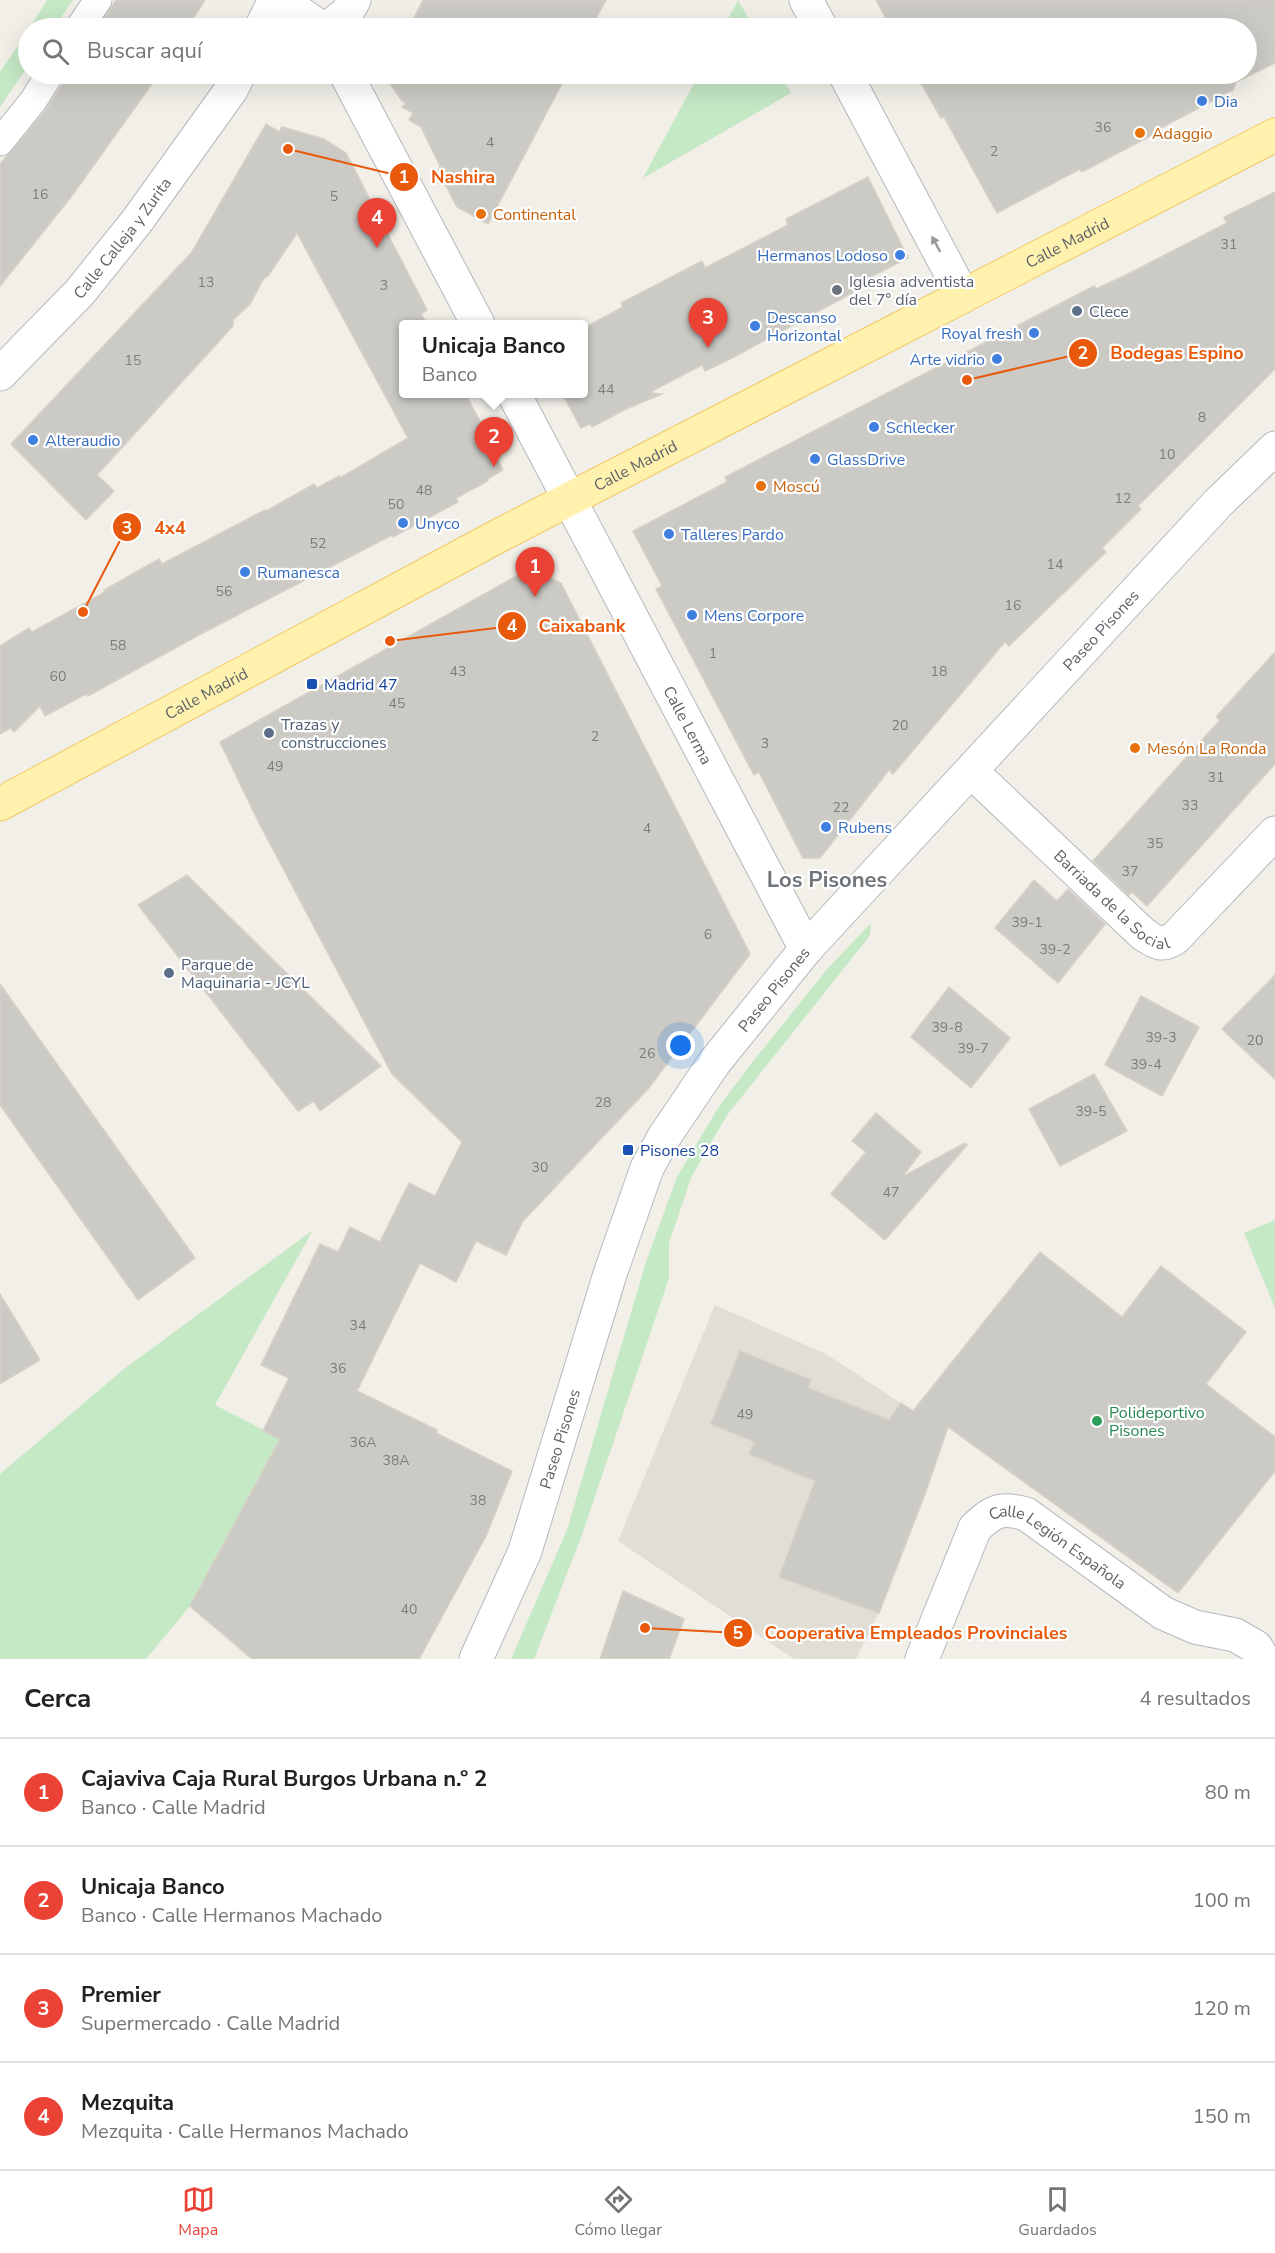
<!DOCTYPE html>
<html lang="es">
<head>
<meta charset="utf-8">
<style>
  body { margin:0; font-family:"Nunito Sans",sans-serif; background:#f2f2f2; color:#202124 }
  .you { position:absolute; left:681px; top:1046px; width:21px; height:21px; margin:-15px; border:4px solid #fff; border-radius:50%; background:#1a73e8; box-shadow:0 0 0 9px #1a73e833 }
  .badge { display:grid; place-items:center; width:39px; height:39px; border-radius:50%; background:#ea4335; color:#fff; font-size:20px; font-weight:700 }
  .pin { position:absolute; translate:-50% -50px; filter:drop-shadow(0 2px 3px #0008) }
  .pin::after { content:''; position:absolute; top:32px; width:21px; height:18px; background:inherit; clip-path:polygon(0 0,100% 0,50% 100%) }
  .popup { position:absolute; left:399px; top:320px; width:189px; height:78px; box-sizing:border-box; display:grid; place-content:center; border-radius:6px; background:#fff; filter:drop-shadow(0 2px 4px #0005); font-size:20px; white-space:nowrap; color:#757577 }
  .popup b { font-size:22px; color:#202124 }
  .popup::after { content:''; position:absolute; left:50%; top:100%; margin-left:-12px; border:12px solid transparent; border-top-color:#fff }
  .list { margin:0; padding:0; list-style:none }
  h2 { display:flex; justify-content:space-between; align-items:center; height:78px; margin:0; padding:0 24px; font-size:26px }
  h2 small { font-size:20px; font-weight:400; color:#757577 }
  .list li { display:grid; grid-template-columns:39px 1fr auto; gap:18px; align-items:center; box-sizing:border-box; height:108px; padding:0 24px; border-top:2px solid #e0e0e0 }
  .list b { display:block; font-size:22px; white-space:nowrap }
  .list p { margin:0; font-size:20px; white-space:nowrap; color:#757577 }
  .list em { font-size:20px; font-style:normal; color:#757577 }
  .icon { flex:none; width:33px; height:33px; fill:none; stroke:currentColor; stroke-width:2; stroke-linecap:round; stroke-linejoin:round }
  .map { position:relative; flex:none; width:1275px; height:1659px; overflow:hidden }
  .search { position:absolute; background:#fff; box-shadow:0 6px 24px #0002; left:18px; right:18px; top:18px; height:66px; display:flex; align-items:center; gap:15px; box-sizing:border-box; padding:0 21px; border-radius:33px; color:#757577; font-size:22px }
  .sheet { height:510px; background:#fff }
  nav { display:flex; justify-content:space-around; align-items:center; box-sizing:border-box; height:84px; border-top:2px solid #e0e0e0; background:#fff; font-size:16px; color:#757577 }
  nav a { display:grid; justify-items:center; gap:3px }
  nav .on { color:#ea4335 }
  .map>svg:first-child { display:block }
</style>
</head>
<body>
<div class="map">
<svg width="1275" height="1659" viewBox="0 0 1275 1659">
  <rect width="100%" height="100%" fill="#f1efe8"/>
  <polygon fill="#e1ded6" points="715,1305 826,1354 946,1433 925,1494 879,1613 856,1659 794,1659 618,1541"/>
  <g fill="#c5e8c5">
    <polygon points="47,0 73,0 54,28 30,28"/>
    <polygon points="738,0 754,28 723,28"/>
    <polygon points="28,31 28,66 0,107 0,72"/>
    <polygon points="699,74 780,74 791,93 643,178"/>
    <polygon points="871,923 870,935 864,943 728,1114 717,1132 691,1178 669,1243 669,1278 583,1532 534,1659 511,1659 567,1530 645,1265 677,1177 718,1108 751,1064 828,968"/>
    <polygon points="1275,1220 1275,1308 1244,1233"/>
    <polygon points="313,1230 215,1405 281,1439 190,1606 146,1659 0,1659 0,1474 124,1369"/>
  </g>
  <g fill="#cccac5" stroke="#d6d1c6" stroke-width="1.5">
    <polygon points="116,0 205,0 187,28 98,28"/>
    <polygon points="423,0 606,0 591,28 409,28"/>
    <polygon points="876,0 1275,0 1275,63 1236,82 1233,90 1157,130 1158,132 1082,172 1080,169 997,213 944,117 941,118 916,74 1246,74 1246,28 891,28"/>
    <polygon points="69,74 159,74 71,197 0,286 0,164 45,111"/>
    <polygon points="386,74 567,74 488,224 457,207 438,171 440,166 421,127 409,120 413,113 402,107 406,103 402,101 385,76"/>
    <polygon points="266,124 279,132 282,127 324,139 346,153 427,310 421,314 427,324 404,324 404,393 465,393 493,446 491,447 503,470 487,479 488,481 456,498 458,502 393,537 392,535 197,636 88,696 86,694 45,716 40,706 14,732 11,728 0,734 0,646 29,628 32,632 105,592 104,590 159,559 162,564 265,510 266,511 314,484 317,488 339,476 340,478 408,438 297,233 268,276 264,278 250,304 233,320 233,326 97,475 114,491 86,520 11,444 192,252"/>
    <polygon points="868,177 908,258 867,279 869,284 732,358 705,371 702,365 652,391 653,393 662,394 626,409 592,427 590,424 581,428 562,393 584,393 584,328 623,307 621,303 702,261 705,268 788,225 786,219"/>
    <polygon points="1275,192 1275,369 1138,506 1141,509 1102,548 1106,552 1009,646 1005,642 893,774 889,770 820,858 803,858 759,772 754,775 656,589 662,586 633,531 727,482 725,477 1094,286 1096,289 1126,275 1227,223 1224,217"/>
    <polygon points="529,569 561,583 750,954 648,1089 523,1221 506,1255 476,1241 456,1282 420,1263 357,1391 437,1430 436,1433 512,1471 486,1536 419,1659 252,1659 190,1606 280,1439 263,1431 289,1378 261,1365 320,1244 338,1252 350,1227 380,1242 409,1183 435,1196 462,1142 392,1074 260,825 220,742"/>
    <polygon points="1275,652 1275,764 1147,906 1132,892 1129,895 1093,861 1220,720 1216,717"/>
    <polygon points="187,875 381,1066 320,1111 314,1101 298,1111 138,905"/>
    <polygon points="1034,880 1057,901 1068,889 1105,924 1058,983 995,928"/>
    <polygon points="1275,975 1275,1079 1222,1029"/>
    <polygon points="0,984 195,1258 138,1300 0,1105"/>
    <polygon points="949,987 1010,1038 971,1088 911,1037"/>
    <polygon points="1141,996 1199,1027 1162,1096 1105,1065"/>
    <polygon points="1094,1074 1127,1131 1060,1166 1029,1109"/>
    <polygon points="876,1113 921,1152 902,1177 965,1143 967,1145 885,1240 831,1194 866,1152 852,1141"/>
    <polygon points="1040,1252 1122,1317 1161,1266 1246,1332 1206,1384 1275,1437 1275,1471 1178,1593 948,1427 925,1494 879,1613 779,1577 815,1481 749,1454 755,1442 711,1424 740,1351 811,1380 808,1388 889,1420 901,1403 913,1411"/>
    <polygon points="0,1294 40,1360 0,1384"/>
    <polygon points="623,1591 684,1619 669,1659 600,1659"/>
  </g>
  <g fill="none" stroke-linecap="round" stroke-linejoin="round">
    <g stroke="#b5b8bc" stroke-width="29">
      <g id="pedestrian">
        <polyline points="79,28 98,0"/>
        <polyline points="0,142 33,101 50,74"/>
      </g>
    </g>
    <g stroke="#b5b8bc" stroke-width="35">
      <g id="minor">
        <polyline points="281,0 321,28"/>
        <polyline points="806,0 821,28"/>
        <polyline points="261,28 275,0"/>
        <polyline points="328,28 347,13 354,0"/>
        <polyline points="346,74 478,324"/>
        <polyline points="845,74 963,296"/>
        <path id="s1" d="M0 374 80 292 137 221 231 90 239 74"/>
        <path id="s2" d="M514 394 806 949"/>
        <path id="s3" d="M971 771 1143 934C1157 943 1161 947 1175 938L1275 833"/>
        <path id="s4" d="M922 1659 975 1528C994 1510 1001 1507 1026 1514L1163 1613 1195 1627 1235 1635 1256 1647 1263 1659"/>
      </g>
    </g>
    <g stroke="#b6babf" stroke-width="35">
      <g id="secondary">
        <path id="s5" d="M476 1659 525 1551 610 1274 647 1168 664 1137 714 1063 806 949 1218 503 1275 448"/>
      </g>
    </g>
    <g stroke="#f2c960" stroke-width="35">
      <g id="primary">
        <path id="s6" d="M0 804 500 535 1275 135"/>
      </g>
    </g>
    <use href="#pedestrian" stroke="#fff" stroke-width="27"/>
    <use href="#minor" stroke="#fff" stroke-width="33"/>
    <use href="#secondary" stroke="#fff" stroke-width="33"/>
    <use href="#primary" stroke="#fff2af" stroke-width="33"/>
  </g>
  <defs><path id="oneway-solid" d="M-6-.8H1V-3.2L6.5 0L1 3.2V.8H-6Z" transform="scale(1.5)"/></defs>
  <use fill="#979a9d" href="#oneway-solid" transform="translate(936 244) rotate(-118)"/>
  <g fill="#3f7fe0" stroke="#fff" stroke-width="2">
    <circle cx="1202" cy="101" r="6"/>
    <circle cx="900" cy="255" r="6"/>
    <circle cx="755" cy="326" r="6"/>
    <circle cx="1034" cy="333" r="6"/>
    <circle cx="997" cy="359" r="6"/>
    <circle cx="874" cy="427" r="6"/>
    <circle cx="33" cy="440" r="6"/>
    <circle cx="815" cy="459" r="6"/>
    <circle cx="403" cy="523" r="6"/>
    <circle cx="669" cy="534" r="6"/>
    <circle cx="245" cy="572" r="6"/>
    <circle cx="692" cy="615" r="6"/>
    <circle cx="826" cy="827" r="6"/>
  </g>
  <g fill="#e8710a" stroke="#fff" stroke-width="2">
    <circle cx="1140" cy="133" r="6"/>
    <circle cx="481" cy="214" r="6"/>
    <circle cx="761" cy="486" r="6"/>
    <circle cx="1135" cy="748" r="6"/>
  </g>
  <circle fill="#6b7280" stroke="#fff" stroke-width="2" cx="837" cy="290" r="6"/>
  <g fill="#5c6f8a" stroke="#fff" stroke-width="2">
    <circle cx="1077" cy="311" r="6"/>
    <circle cx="269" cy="733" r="6"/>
    <circle cx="169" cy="973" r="6"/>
  </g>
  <g fill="#1a4fb4" stroke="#fff" stroke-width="2">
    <rect x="306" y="678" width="12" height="12" rx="3"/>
    <rect x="622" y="1144" width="12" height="12" rx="3"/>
  </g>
  <circle fill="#2e9e5b" stroke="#fff" stroke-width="2" cx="1097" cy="1421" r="6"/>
  <g text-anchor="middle" stroke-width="4.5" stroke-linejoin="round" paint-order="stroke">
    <g font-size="14" fill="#7a7d7f">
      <text x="1103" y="132">36</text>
      <text x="490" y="147">4</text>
      <text x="994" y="156">2</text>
      <text x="40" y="199">16</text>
      <text x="334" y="201">5</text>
      <text x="1229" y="249">31</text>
      <text x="206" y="287">13</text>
      <text x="384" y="290">3</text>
      <text x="133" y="365">15</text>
      <text x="606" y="394">44</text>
      <text x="1202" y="422">8</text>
      <text x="1167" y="459">10</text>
      <text x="424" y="495">48</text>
      <text x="1123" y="503">12</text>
      <text x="396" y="509">50</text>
      <text x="318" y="548">52</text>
      <text x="1055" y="569">14</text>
      <text x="224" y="596">56</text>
      <text x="1013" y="610">16</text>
      <text x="118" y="650">58</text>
      <text x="713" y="658">1</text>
      <text x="458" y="676">43</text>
      <text x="939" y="676">18</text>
      <text x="58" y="681">60</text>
      <text x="397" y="708">45</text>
      <text x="900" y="730">20</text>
      <text x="595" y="741">2</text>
      <text x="765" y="748">3</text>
      <text x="275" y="771">49</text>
      <text x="1216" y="782">31</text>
      <text x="1190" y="810">33</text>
      <text x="841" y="812">22</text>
      <text x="647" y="833">4</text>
      <text x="1155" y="848">35</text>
      <text x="1130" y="876">37</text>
      <text x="1027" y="927">39-1</text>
      <text x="708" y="939">6</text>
      <text x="1055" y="954">39-2</text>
      <text x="947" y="1032">39-8</text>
      <text x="1161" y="1042">39-3</text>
      <text x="1255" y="1045">20</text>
      <text x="973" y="1053">39-7</text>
      <text x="647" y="1058">26</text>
      <text x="1146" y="1069">39-4</text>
      <text x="603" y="1107">28</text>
      <text x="1091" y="1116">39-5</text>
      <text x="540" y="1172">30</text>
      <text x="891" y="1197">47</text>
      <text x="358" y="1330">34</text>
      <text x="338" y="1373">36</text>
      <text x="745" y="1419">49</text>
      <text x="363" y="1447">36A</text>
      <text x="396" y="1465">38A</text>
      <text x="478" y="1505">38</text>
      <text x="409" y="1614">40</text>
    </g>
    <g font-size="16" fill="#366cbe" stroke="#fff" text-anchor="start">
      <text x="1214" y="107">Dia</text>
      <text x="888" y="261" text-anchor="end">Hermanos Lodoso</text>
      <text x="767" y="323">Descanso<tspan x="767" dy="18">Horizontal</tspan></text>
      <text x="1022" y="339" text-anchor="end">Royal fresh</text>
      <text x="985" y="365" text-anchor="end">Arte vidrio</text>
      <text x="886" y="433">Schlecker</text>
      <text x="45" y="446">Alteraudio</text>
      <text x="827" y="465">GlassDrive</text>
      <text x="415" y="529">Unyco</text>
      <text x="681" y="540">Talleres Pardo</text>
      <text x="257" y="578">Rumanesca</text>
      <text x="704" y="621">Mens Corpore</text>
      <text x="838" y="833">Rubens</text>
    </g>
    <g font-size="16" fill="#c56008" stroke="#fff" text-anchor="start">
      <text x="1152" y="139">Adaggio</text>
      <text x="493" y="220">Continental</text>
      <text x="773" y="492">Moscú</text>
      <text x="1147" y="754">Mesón La Ronda</text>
    </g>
    <g font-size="16" fill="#5f6368" stroke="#fff">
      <text dy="6" stroke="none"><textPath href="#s1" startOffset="183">Calle Calleja y Zurita</textPath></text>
      <text dy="6" stroke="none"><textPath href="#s6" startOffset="1206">Calle Madrid</textPath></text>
      <text dy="6" stroke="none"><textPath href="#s6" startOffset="720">Calle Madrid</textPath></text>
      <text dy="6" stroke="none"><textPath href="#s5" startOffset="1226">Paseo Pisones</textPath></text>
      <text dy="6" stroke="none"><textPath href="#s6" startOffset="234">Calle Madrid</textPath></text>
      <text dy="6" stroke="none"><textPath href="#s2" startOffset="374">Calle Lerma</textPath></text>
      <text dy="6" stroke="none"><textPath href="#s3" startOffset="192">Barriada de la Social</textPath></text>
      <text dy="6" stroke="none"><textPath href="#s5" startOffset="740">Paseo Pisones</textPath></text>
      <text dy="6" stroke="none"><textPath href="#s5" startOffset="236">Paseo Pisones</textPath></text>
      <text dy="6" stroke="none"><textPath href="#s4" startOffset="240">Calle Legión Española</textPath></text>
    </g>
    <g font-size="16" fill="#5b616d" stroke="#fff" text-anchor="start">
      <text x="849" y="287">Iglesia adventista<tspan x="849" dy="18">del 7° día</tspan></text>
    </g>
    <g font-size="16" fill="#4e5e75" stroke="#fff" text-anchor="start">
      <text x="1089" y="317">Clece</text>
      <text x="281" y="730">Trazas y<tspan x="281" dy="18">construcciones</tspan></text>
      <text x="181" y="970">Parque de<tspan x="181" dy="18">Maquinaria - JCYL</tspan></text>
    </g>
    <g font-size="16" fill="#164399" stroke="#fff" text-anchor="start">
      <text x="324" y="690">Madrid 47</text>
      <text x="640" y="1156">Pisones 28</text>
    </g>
    <g font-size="16" fill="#27864d" stroke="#fff" text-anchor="start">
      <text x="1109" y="1418">Polideportivo<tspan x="1109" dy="18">Pisones</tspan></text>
    </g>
    <g font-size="22" font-weight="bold" fill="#70757a" stroke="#fff">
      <text x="827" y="887">Los Pisones</text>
    </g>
  </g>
  <path fill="none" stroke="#e8590c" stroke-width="2" d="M288 149L404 177M967 380L1083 353M83 612L127 527M390 641L512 626M645 1628L738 1633"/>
  <g fill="#e8590c" stroke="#fff" stroke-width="2">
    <circle cx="288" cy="149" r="6"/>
    <circle cx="967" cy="380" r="6"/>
    <circle cx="83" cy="612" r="6"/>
    <circle cx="390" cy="641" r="6"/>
    <circle cx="645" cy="1628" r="6"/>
    <circle cx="404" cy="177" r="15"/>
    <circle cx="1083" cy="353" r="15"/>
    <circle cx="127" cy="527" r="15"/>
    <circle cx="512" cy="626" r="15"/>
    <circle cx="738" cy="1633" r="15"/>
  </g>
  <g font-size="18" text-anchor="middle" font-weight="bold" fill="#fff">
    <text x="404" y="183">1</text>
    <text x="1083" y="359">2</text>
    <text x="127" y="534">3</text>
    <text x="512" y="632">4</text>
    <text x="738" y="1639">5</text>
  </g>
  <g font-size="18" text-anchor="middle" font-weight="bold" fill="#e8590c" stroke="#fff" stroke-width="4.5" stroke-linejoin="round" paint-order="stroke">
    <text x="463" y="183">Nashira</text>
    <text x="1177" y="359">Bodegas Espino</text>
    <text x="170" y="534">4x4</text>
    <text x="582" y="632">Caixabank</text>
    <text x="916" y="1639">Cooperativa Empleados Provinciales</text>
  </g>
</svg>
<div class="you"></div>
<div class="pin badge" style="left:535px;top:597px">1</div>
<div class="pin badge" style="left:494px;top:467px">2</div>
<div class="popup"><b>Unicaja Banco</b>Banco</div>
<div class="pin badge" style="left:708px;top:348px">3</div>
<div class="pin badge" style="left:377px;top:248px">4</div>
<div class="search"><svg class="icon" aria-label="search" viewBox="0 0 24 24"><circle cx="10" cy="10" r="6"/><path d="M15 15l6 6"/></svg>Buscar aquí</div>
</div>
<section class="sheet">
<h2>Cerca<small>4 resultados</small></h2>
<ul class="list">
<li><span class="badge">1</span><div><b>Cajaviva Caja Rural Burgos Urbana n.º 2</b><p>Banco · Calle Madrid</p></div><em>80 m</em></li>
<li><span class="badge">2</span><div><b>Unicaja Banco</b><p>Banco · Calle Hermanos Machado</p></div><em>100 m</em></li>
<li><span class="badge">3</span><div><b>Premier</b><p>Supermercado · Calle Madrid</p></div><em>120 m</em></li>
<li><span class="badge">4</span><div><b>Mezquita</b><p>Mezquita · Calle Hermanos Machado</p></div><em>150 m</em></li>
</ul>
</section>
<nav>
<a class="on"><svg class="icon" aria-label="map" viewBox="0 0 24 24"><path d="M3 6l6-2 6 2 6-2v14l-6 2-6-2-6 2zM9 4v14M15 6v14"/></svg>Mapa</a>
<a><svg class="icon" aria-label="directions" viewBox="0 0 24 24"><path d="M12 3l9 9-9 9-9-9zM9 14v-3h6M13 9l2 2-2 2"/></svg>Cómo llegar</a>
<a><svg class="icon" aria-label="saved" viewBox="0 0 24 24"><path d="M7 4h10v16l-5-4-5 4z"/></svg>Guardados</a>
</nav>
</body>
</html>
